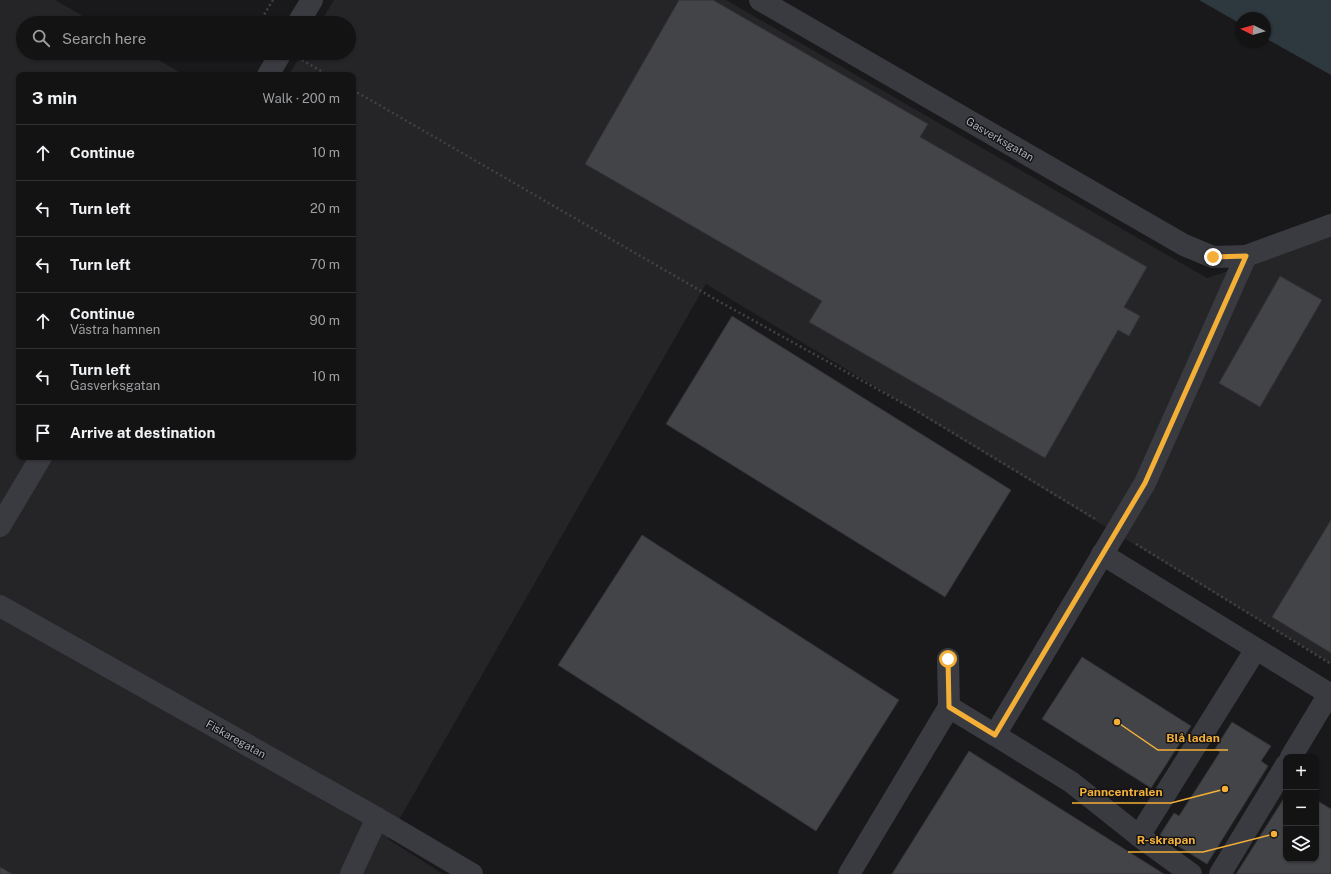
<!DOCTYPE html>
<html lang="en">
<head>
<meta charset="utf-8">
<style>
  body { margin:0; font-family:"Public Sans",sans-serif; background:#202022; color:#f1f3f6 }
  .controls { position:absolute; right:12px; bottom:12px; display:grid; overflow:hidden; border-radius:8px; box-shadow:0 1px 3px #0004 }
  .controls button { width:36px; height:36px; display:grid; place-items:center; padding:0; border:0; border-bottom:1px solid #323234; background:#131314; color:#f1f3f6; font:20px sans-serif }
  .compass { position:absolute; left:1235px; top:12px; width:36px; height:36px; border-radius:50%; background:#131314; box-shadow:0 1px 3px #0004; rotate:275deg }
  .stop { position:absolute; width:12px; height:12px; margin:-9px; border:3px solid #f4af37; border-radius:50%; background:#fff }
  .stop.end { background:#f4af37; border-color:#fff; box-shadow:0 1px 4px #0008 }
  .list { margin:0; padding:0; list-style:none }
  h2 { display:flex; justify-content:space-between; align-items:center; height:52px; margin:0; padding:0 16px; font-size:17px }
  h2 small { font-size:13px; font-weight:400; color:#9d9ea0 }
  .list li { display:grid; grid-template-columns:26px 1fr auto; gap:12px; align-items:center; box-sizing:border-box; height:56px; padding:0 16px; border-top:1px solid #323234 }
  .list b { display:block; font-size:15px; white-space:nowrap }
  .list p { margin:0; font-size:13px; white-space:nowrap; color:#9d9ea0 }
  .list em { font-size:13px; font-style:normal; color:#9d9ea0 }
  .icon { flex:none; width:22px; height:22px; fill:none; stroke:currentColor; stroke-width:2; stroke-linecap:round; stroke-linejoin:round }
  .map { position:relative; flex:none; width:1331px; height:874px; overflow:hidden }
  .search { position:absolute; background:#131314; box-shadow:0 1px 3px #0004; left:16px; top:16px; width:340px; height:44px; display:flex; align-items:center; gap:10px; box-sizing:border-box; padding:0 14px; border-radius:22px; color:#9d9ea0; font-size:15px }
  .panel { position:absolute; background:#131314; box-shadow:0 1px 3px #0004; left:16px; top:72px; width:340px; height:388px; border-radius:8px }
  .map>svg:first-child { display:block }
</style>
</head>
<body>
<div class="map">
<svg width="1331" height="874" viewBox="0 0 1331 874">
  <rect width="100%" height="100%" fill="#19191b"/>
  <polygon fill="#252528" points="0,0 55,0 95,23 23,23 23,53 147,53 184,75 19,75 19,457 353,457 353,75 289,75 302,53 349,53 349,23 320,23 334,0 726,0 1207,278 1331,237 1331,664 706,284 388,839 443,874 0,874"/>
  <polygon fill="#2e383f" points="1199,0 1331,0 1331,75 1265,38 1265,18 1241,18 1241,24"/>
  <g fill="#434448" stroke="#333337">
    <polygon points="679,0 713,0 928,124 920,137 1147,267 1124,307 1140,316 1129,336 1118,330 1045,458 809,322 822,301 585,164"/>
    <polygon points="1280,276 1322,300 1260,407 1219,383"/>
    <polygon points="732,316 1011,490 945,597 666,424"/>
    <polygon points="1331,520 1331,653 1272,617"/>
    <polygon points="642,535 899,700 816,831 558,665"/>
    <polygon points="1082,657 1191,726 1151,788 1042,719"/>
    <polygon points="1232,722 1271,746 1261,761 1268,766 1207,864 1160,835 1174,813 1179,816 1220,752 1215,749"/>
    <polygon points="969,751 1164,874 892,874"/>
    <polygon points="1286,795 1286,859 1316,859 1316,800 1331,809 1331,874 1236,874"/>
    <polygon points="0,867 12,874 0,874"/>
  </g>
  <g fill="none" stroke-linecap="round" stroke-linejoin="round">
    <g stroke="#404247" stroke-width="2.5" stroke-dasharray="2 3" stroke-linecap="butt">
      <polyline points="259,23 273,0"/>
      <polyline points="302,60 328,75"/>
      <polyline points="353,90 720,302 915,410 1097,520"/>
      <polyline points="1136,544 1331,664"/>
    </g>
    <g stroke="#3a3b40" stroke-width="22">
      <polyline points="760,0 1184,245 1213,257 1246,256"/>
      <polyline points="298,23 312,0"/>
      <polyline points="268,75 281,53"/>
      <polyline points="0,526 41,457"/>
      <polyline points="1102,554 1331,695"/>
      <polyline points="0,606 377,818 472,874"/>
      <polyline points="948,659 949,707"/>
      <polyline points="995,735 1071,782 1139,836 1191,874"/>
      <polyline points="1291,757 1329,694"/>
      <polyline points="1139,836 1256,649"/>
      <polyline points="351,874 377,818"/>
      <polyline points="849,874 949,707 995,735 1145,483 1246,256 1331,225"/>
      <polyline points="1220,874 1286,765"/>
    </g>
  </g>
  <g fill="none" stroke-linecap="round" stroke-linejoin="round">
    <polyline stroke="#f4af37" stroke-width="5" points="948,659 949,707 995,735 1145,483 1246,256 1213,257"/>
  </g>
  <g text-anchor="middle" stroke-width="3" stroke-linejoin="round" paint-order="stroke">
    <g font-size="11" fill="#abb0bb" stroke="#141416">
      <text transform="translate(1000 139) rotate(30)" y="4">Gasverksgatan</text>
      <text transform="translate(236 739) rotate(29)" y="4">Fiskaregatan</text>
    </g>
  </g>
  <path fill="none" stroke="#f4af37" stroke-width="1.5" d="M1117 722L1158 750H1228M1225 789L1171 803H1072M1274 834L1203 852H1128"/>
  <g fill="#f4af37" stroke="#141416" stroke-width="1.5">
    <circle cx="1117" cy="722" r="4"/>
    <circle cx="1225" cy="789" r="4"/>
    <circle cx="1274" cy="834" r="4"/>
  </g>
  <g font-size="12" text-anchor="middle" font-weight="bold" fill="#f4af37" stroke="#141416" stroke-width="3" stroke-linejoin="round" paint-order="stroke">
    <text x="1193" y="742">Blå ladan</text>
    <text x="1121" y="796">Panncentralen</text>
    <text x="1166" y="844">R-skrapan</text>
  </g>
</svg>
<div class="controls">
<button>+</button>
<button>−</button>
<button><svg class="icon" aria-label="layers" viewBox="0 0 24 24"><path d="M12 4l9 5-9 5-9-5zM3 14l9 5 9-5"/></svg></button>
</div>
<svg class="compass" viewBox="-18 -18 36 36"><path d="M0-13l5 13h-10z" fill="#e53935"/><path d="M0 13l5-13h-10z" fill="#9d9ea0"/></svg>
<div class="stop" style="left:948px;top:659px"></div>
<div class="stop end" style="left:1213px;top:257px"></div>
<div class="search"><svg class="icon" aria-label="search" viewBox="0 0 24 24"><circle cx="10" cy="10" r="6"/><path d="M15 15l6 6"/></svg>Search here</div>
<section class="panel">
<h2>3 min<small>Walk · 200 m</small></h2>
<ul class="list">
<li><svg class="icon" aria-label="ahead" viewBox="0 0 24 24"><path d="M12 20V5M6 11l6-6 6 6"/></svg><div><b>Continue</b></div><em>10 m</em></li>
<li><svg class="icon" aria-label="left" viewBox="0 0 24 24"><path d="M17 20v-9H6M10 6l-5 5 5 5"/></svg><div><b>Turn left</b></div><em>20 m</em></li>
<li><svg class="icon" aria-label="left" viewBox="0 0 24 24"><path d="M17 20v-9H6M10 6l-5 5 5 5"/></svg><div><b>Turn left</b></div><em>70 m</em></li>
<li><svg class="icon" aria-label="ahead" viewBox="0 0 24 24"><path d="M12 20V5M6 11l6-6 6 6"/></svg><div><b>Continue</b><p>Västra hamnen</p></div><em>90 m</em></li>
<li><svg class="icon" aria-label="left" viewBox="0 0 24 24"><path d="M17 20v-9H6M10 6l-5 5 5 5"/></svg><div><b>Turn left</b><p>Gasverksgatan</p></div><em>10 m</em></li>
<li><svg class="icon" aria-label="arrive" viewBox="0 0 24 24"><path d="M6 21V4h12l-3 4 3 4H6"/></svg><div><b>Arrive at destination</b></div></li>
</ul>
</section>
</div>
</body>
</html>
